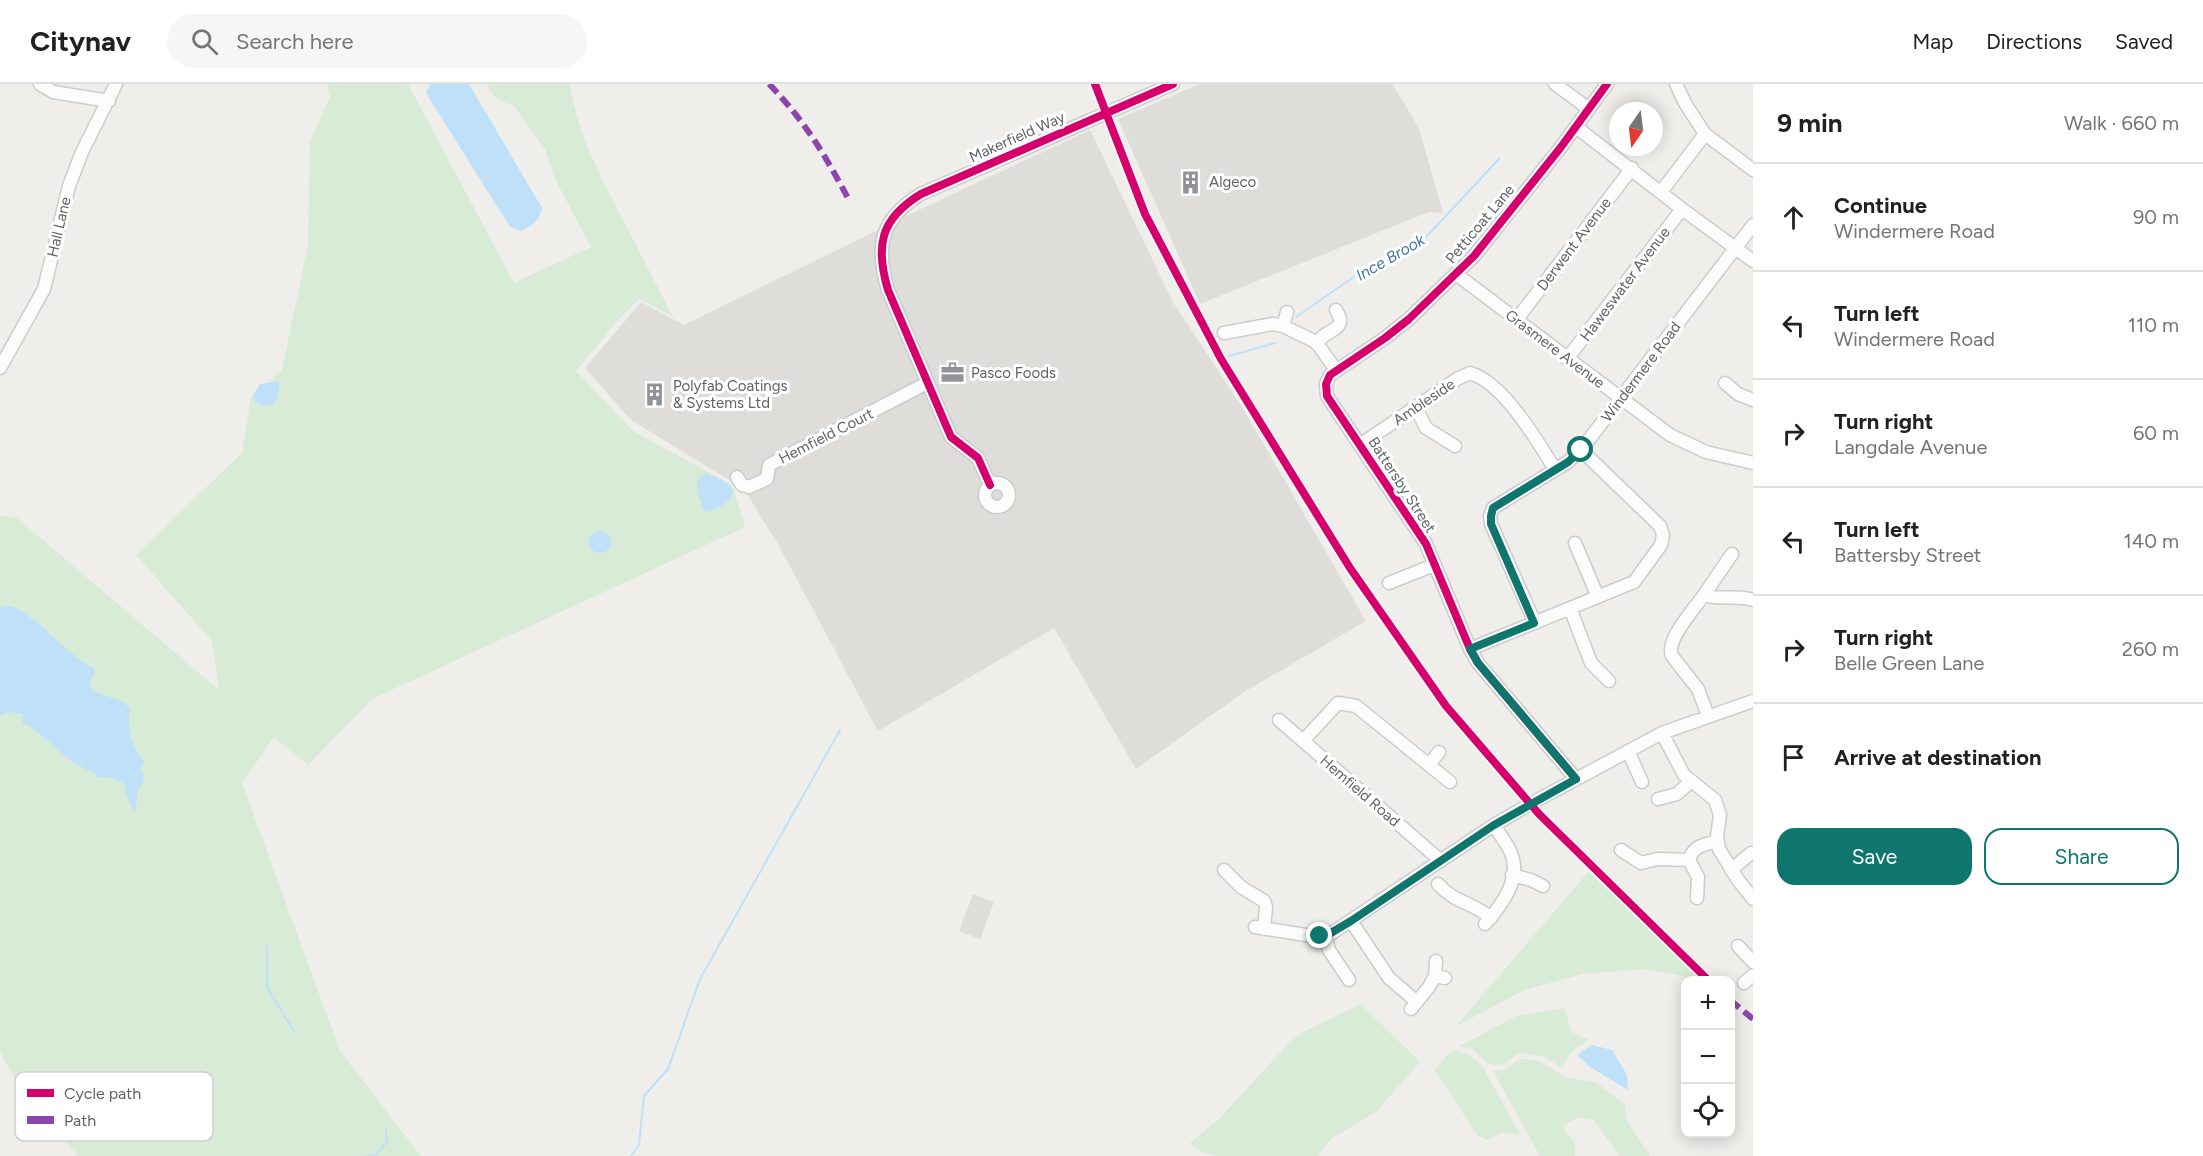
<!DOCTYPE html>
<html lang="en">
<head>
<meta charset="utf-8">
<style>
  body { margin:0; font-family:Figtree,sans-serif; background:#f6f6f6; color:#202124 }
  .controls { position:absolute; right:18px; bottom:18px; display:grid; overflow:hidden; border-radius:12px; box-shadow:0 3px 15px #0003 }
  .controls button { width:54px; height:54px; display:grid; place-items:center; padding:0; border:0; border-bottom:2px solid #e0e0e0; background:#fff; color:#202124; font:30px sans-serif }
  .compass { position:absolute; left:1609px; top:18px; width:54px; height:54px; border-radius:50%; background:#fff; box-shadow:0 3px 15px #0003; rotate:194deg }
  .stop { position:absolute; width:18px; height:18px; margin:-14px; border:4px solid #0f766e; border-radius:50%; background:#fff }
  .stop.end { background:#0f766e; border-color:#fff; box-shadow:0 2px 6px #0008 }
  .list { margin:0; padding:0; list-style:none }
  h2 { display:flex; justify-content:space-between; align-items:center; height:78px; margin:0; padding:0 24px; font-size:26px }
  h2 small { font-size:20px; font-weight:400; color:#757577 }
  .list li { display:grid; grid-template-columns:39px 1fr auto; gap:18px; align-items:center; box-sizing:border-box; height:108px; padding:0 24px; border-top:2px solid #e0e0e0 }
  .list b { display:block; font-size:22px; white-space:nowrap }
  .list p { margin:0; font-size:20px; white-space:nowrap; color:#757577 }
  .list em { font-size:20px; font-style:normal; color:#757577 }
  .actions { display:flex; gap:12px; padding:18px 24px }
  .actions a { flex:1; padding:14px 0; border:2px solid #0f766e; border-radius:18px; text-align:center; font-size:21px; color:#0f766e }
  .actions .main { background:#0f766e; color:#fff }
  .icon { flex:none; width:33px; height:33px; fill:none; stroke:currentColor; stroke-width:2; stroke-linecap:round; stroke-linejoin:round }
  .map { position:relative; flex:none; width:1753px; height:1072px; overflow:hidden }
  header { display:flex; align-items:center; gap:36px; box-sizing:border-box; height:84px; padding:0 30px; background:#fff; border-bottom:2px solid #e0e0e0 }
  header strong { font-size:28px }
  nav { display:flex; gap:33px; margin-inline-start:auto; font-size:21px }
  .search { width:420px; height:54px; background:#f6f6f6; display:flex; align-items:center; gap:15px; box-sizing:border-box; padding:0 21px; border-radius:33px; color:#757577; font-size:22px }
  main { display:flex }
  aside { flex:1; background:#fff }
  .map>svg:first-child { display:block }
  .industrial { fill:#dfddda }
  .green { fill:#d8ebd6 }
  .water { fill:#bfe0f9 }
  .lines { fill:none; stroke-linecap:round; stroke-linejoin:round }
  .stream { stroke:#bfe0f9; stroke-width:2 }
  .minor-casing { stroke:#cbcccc; stroke-width:15 }
  .minor { stroke:#fdfcfc; stroke-width:12 }
  .quiet { stroke:#8e44ad; stroke-width:6; stroke-dasharray:12 6; stroke-linecap:butt }
  .cycleway-casing { stroke:#fff; stroke-width:11 }
  .cycleway { stroke:#d6006c; stroke-width:8 }
  .route { stroke:#0f766e; stroke-width:8 }
  .labels { text-anchor:middle; stroke-width:6; stroke-linejoin:round; paint-order:stroke }
  .street-label { font-size:15px; fill:#5f6368; stroke:#fff }
  .poi-label { font-size:15px; fill:#5f6368; stroke:#fff; text-anchor:start }
  .water-label { font-size:16px; font-style:italic; fill:#4174aa; stroke:#fff }
  .key { fill:#fff; stroke:#cfd0d2; stroke-width:1.5 }
  .key-label { font-size:16px; fill:#5f6368 }
</style>
</head>
<body>
<header>
<strong>Citynav</strong>
<div class="search"><svg class="icon" aria-label="search" viewBox="0 0 24 24"><circle cx="10" cy="10" r="6"/><path d="M15 15l6 6"/></svg>Search here</div>
<nav><a>Map</a><a>Directions</a><a>Saved</a></nav>
</header>
<main>
<div class="map">
<svg width="1753" height="1072" viewBox="0 0 1753 1072">
  <rect width="100%" height="100%" fill="#efeeea"/>
  <path class="industrial" d="M1200,0h192l27,44 24,85 -14,-1 -229,92 -82,-185z
    M1090,46l83,172 69,105 124,214 -122,71 -108,77 -82,-141 -176,103 -99,-185 -35,-57 -113,-69 -46,-52 56,-66 43,23 241,-118z
    M973,810l21,8 -14,37 -21,-8z"/>
  <path class="green" d="M327,0h81l106,199 77,-36 -37,-70 -9,-28 -32,-44c-14,-3 -21,-8 -26,-21h83c7,48 30,91 52,134 17,33 34,66 51,99l-34,-18 -20,20 -43,52 57,60 99,54 13,42 -373,172 -64,66 -34,-28 -32,46 98,268 81,105h-343l-54,-61 -24,-43v-537l17,3 202,172 -7,-49 -76,-86 106,-102 9,-56 31,-27 26,-126 2,-103 20,-44z
    M1590,786l112,110 -59,-11 -61,5 -57,16 -69,36z
    M1361,920l59,58 -45,51 -43,25 -14,18h-102l-14,-4 -12,-9 29,-24 71,-77 15,-11z
    M1564,924l8,24 17,8 -19,12 -3,8 -7,7 -17,-11 -24,-3 -16,12 -14,-1 -17,-15 -12,-3 56,-30z
    M1456,966l13,5 13,11 38,68 -18,-1 -16,7 -9,-5 -42,-65 13,-16z
    M1520,975l17,1 29,17 31,6 28,22 2,16 23,35h-31l-25,-36 -17,-2 -13,7 1,7 10,10v14h-35l-47,-85 13,-2z"/>
  <path class="water" d="M430,0h39l73,124c-3,13 -9,17 -21,23l-11,-4 -84,-134z
    M278,297l2,1 -3,17 -4,5 -8,2 -10,-3 -2,-8 7,-11z
    M708,390c6,3 16,6 21,11 13,13 -13,25 -23,27l-3,-2c-3,-13 -11,-23 -1,-35z
    M589 458a11 11 0 1 1 22 0a11 11 0 1 1-22 0Z
    M11,522c33,14 52,47 83,62l1,5 -6,10c6,17 31,10 41,26 -3,18 0,39 14,52l-4,9 4,3 -1,10 -6,8 -1,20 -4,-3 -7,-19 1,-3c-7,-7 -18,-10 -28,-8l-3,-4 -24,-13 -42,-36 -6,-1 -1,-10 -11,-2 -11,3v-107z
    M1592,961l20,5 15,25 1,15 -38,-23 -13,-12z"/>
  <g class="lines">
    <path class="stream" d="M1296,233l65,-45 66,-36 72,-77
      M1229,272l46,-13
      M267,862v41l26,43
      M366,1072l9,-1 12,-13 -1,-13
      M631,1072l8,-11 5,-49 24,-27 32,-90 140,-249"/>
    <defs>
      <path id="minor" d="M40,0l13,8 56,9
        M1555,0l34,25
        M1676,0l9,19 20,31 48,36
        M1576,43l106,82 71,52
        M1661,108l44,-58
        M1456,190l214,161 36,17 47,11
        M1517,235l115,-151
        M1283,242l4,-14
        M1224,249l49,-9 10,2 33,16 20,28
        M1317,260c7,-16 33,-12 19,-34
        M1567,275l115,-150
        M0,284l44,-79 25,-103 13,-34 34,-68
        M1725,299l13,11 15,6
        M1416,324l10,20 29,18
        M1360,361l97,-66 13,-6c34,10 67,68 85,96
        M737,393l5,8 7,2 18,-8 2,-14 158,-82
        M985 411a12 12 0 1 1 24 0a12 12 0 1 1-24 0Z
        M990,401l-12,-27 -27,-21 -63,-147c-13,-44 -8,-71 33,-96l252,-110
        M1575,459l23,54
        M1389,499l45,-18
        M1704,511l28,-41
        M1570,524l21,55 18,18
        M1535,539l-44,-99 -1,-8 3,-8 75,-46 13,-12 172,-225
        M1470,565l164,-67 27,-37 2,-10 -3,-9 -79,-76
        M1708,632l-10,-27 -26,-33c-7,-16 23,-48 32,-61 16,6 33,-1 49,5
        M1279,636l162,141
        M1662,649l22,42 31,25 5,15 -3,21 2,13 19,31 15,19
        M1303,657l35,-38 18,3 73,59
        M1628,667l14,31
        M1439,668l-10,13 21,17
        M1576,695l-98,-116 -8,-14 -44,-105 -99,-148 -1,-12 4,-9 55,-37 24,-19 65,-63 87,-109 46,-63
        M1658,715l19,-5 13,-12
        M1621,766l20,13 16,-4 32,1c4,-14 15,-16 28,-18
        M1689,776l9,17 -1,21
        M1224,786l17,17 23,14 2,6 -2,22
        M1731,786l20,-17
        M1512,791l19,5 12,6
        M1438,800c18,20 33,17 53,34
        M1351,837l38,57 28,24
        M1485,840c16,-18 37,-45 26,-71 -4,-10 -12,-19 -17,-28
        M1255,843l57,9 17,-1 165,-110 36,-21 132,-71 91,-32
        M1325,852l4,14 20,30
        M1738,862l15,16
        M1436,877l-1,15 10,2
        M1744,899l9,-8
        M1411,925l18,-22 6,-11"/>
    </defs>
    <use href="#minor" class="minor-casing"/>
    <use href="#minor" class="minor"/>
    <path class="quiet" d="M769,0c36,37 56,71 80,116
      M1730,916l23,19"/>
    <defs>
      <path id="cycleway" d="M1095,0l50,130 76,145 129,209 96,138 93,108 169,166
        M990,401l-12,-27 -27,-21 -63,-147c-13,-44 -8,-71 33,-96l252,-110
        M1576,695l-98,-116 -8,-14 -44,-105 -99,-148 -1,-12 4,-9 55,-37 24,-19 65,-63 87,-109 46,-63"/>
    </defs>
    <use href="#cycleway" class="cycleway-casing"/>
    <use href="#cycleway" class="cycleway"/>
  </g>
  <g class="lines">
    <path class="route" d="M1320,852l9,-2 22,-13 143,-96 82,-46 -98,-116 -8,-14 64,-26 -43,-99v-8l2,-8 75,-46 13,-12"/>
  </g>
  <defs>
    <symbol id="building-bare" viewBox="-9 -9 18 18"><path d="M-4-6H4V6H1V3H-1V6H-4ZM-2.5-4.3h1.7v1.8h-1.7ZM.8-4.3h1.7v1.8H.8ZM-2.5-1h1.7V.8h-1.7ZM.8-1h1.7V.8H.8Z" fill="#919496" stroke="#fff" stroke-width="2.5" paint-order="stroke"/></symbol>
    <symbol id="office-bare" viewBox="-9 -9 18 18"><path d="M-6-3h4V-5.5h4V-3h4V5H-6ZM-1-4.5V-3h2v-1.5ZM-6 0V1H6V0Z" fill="#919496" stroke="#fff" stroke-width="2.5" paint-order="stroke"/></symbol>
  </defs>
  <g fill-rule="evenodd">
    <use href="#building-bare" x="1174" y="82" width="33" height="33"/>
    <use href="#office-bare" x="936" y="272" width="33" height="33"/>
    <use href="#building-bare" x="638" y="294" width="33" height="33"/>
  </g>
  <g class="labels">
    <g class="street-label">
      <text transform="translate(1017 53) rotate(-24)" y="5">Makerfield Way</text>
      <text transform="translate(1480 140) rotate(-50)" y="5">Petticoat Lane</text>
      <text transform="translate(59 143) rotate(-77)" y="5">Hall Lane</text>
      <text transform="translate(1574 160) rotate(-53)" y="5">Derwent Avenue</text>
      <text transform="translate(1625 200) rotate(-53)" y="5">Haweswater Avenue</text>
      <text transform="translate(1555 265) rotate(37)" y="5">Grasmere Avenue</text>
      <text transform="translate(1641 288) rotate(-53)" y="5">Windermere Road</text>
      <text transform="translate(1424 318) rotate(-34)" y="5">Ambleside</text>
      <text transform="translate(826 352) rotate(-27)" y="5">Hemfield Court</text>
      <text transform="translate(1402 401) rotate(57)" y="5">Battersby Street</text>
      <text transform="translate(1360 707) rotate(41)" y="5">Hemfield Road</text>
    </g>
    <g class="poi-label">
      <text x="1209" y="103">Algeco</text>
      <text x="971" y="294">Pasco Foods</text>
      <text x="673" y="307">Polyfab Coatings<tspan x="673" dy="17">&amp; Systems Ltd</tspan></text>
    </g>
    <g class="water-label">
      <text transform="translate(1390 173) rotate(-30)" y="6">Ince Brook</text>
    </g>
  </g>
  <rect x="15" y="988" width="198" height="69" rx="9" class="key"/>
  <rect x="27" y="1005" width="27" height="8" fill="#d6006c"/>
  <rect x="27" y="1032" width="27" height="8" fill="#8e44ad"/>
  <g class="key-label">
    <text x="64" y="1015">Cycle path</text>
    <text x="64" y="1042">Path</text>
  </g>
</svg>
<div class="controls">
<button>+</button>
<button>−</button>
<button><svg class="icon" aria-label="locate" viewBox="0 0 24 24"><circle cx="12" cy="12" r="6"/><path d="M12 2v4M12 18v4M2 12h4M18 12h4"/></svg></button>
</div>
<svg class="compass" viewBox="-18 -18 36 36"><path d="M0-13l5 13h-10z" fill="#e53935"/><path d="M0 13l5-13h-10z" fill="#757577"/></svg>
<div class="stop" style="left:1581px;top:366px"></div>
<div class="stop end" style="left:1320px;top:852px"></div>
</div>
<aside>
<h2>9 min<small>Walk · 660 m</small></h2>
<ul class="list">
<li><svg class="icon" aria-label="ahead" viewBox="0 0 24 24"><path d="M12 20V5M6 11l6-6 6 6"/></svg><div><b>Continue</b><p>Windermere Road</p></div><em>90 m</em></li>
<li><svg class="icon" aria-label="left" viewBox="0 0 24 24"><path d="M17 20v-9H6M10 6l-5 5 5 5"/></svg><div><b>Turn left</b><p>Windermere Road</p></div><em>110 m</em></li>
<li><svg class="icon" aria-label="right" viewBox="0 0 24 24"><path d="M7 20v-9h11M14 6l5 5-5 5"/></svg><div><b>Turn right</b><p>Langdale Avenue</p></div><em>60 m</em></li>
<li><svg class="icon" aria-label="left" viewBox="0 0 24 24"><path d="M17 20v-9H6M10 6l-5 5 5 5"/></svg><div><b>Turn left</b><p>Battersby Street</p></div><em>140 m</em></li>
<li><svg class="icon" aria-label="right" viewBox="0 0 24 24"><path d="M7 20v-9h11M14 6l5 5-5 5"/></svg><div><b>Turn right</b><p>Belle Green Lane</p></div><em>260 m</em></li>
<li><svg class="icon" aria-label="arrive" viewBox="0 0 24 24"><path d="M6 21V4h12l-3 4 3 4H6"/></svg><div><b>Arrive at destination</b></div></li>
</ul>
<div class="actions"><a class="main">Save</a><a>Share</a></div>
</aside>
</main>
</body>
</html>
